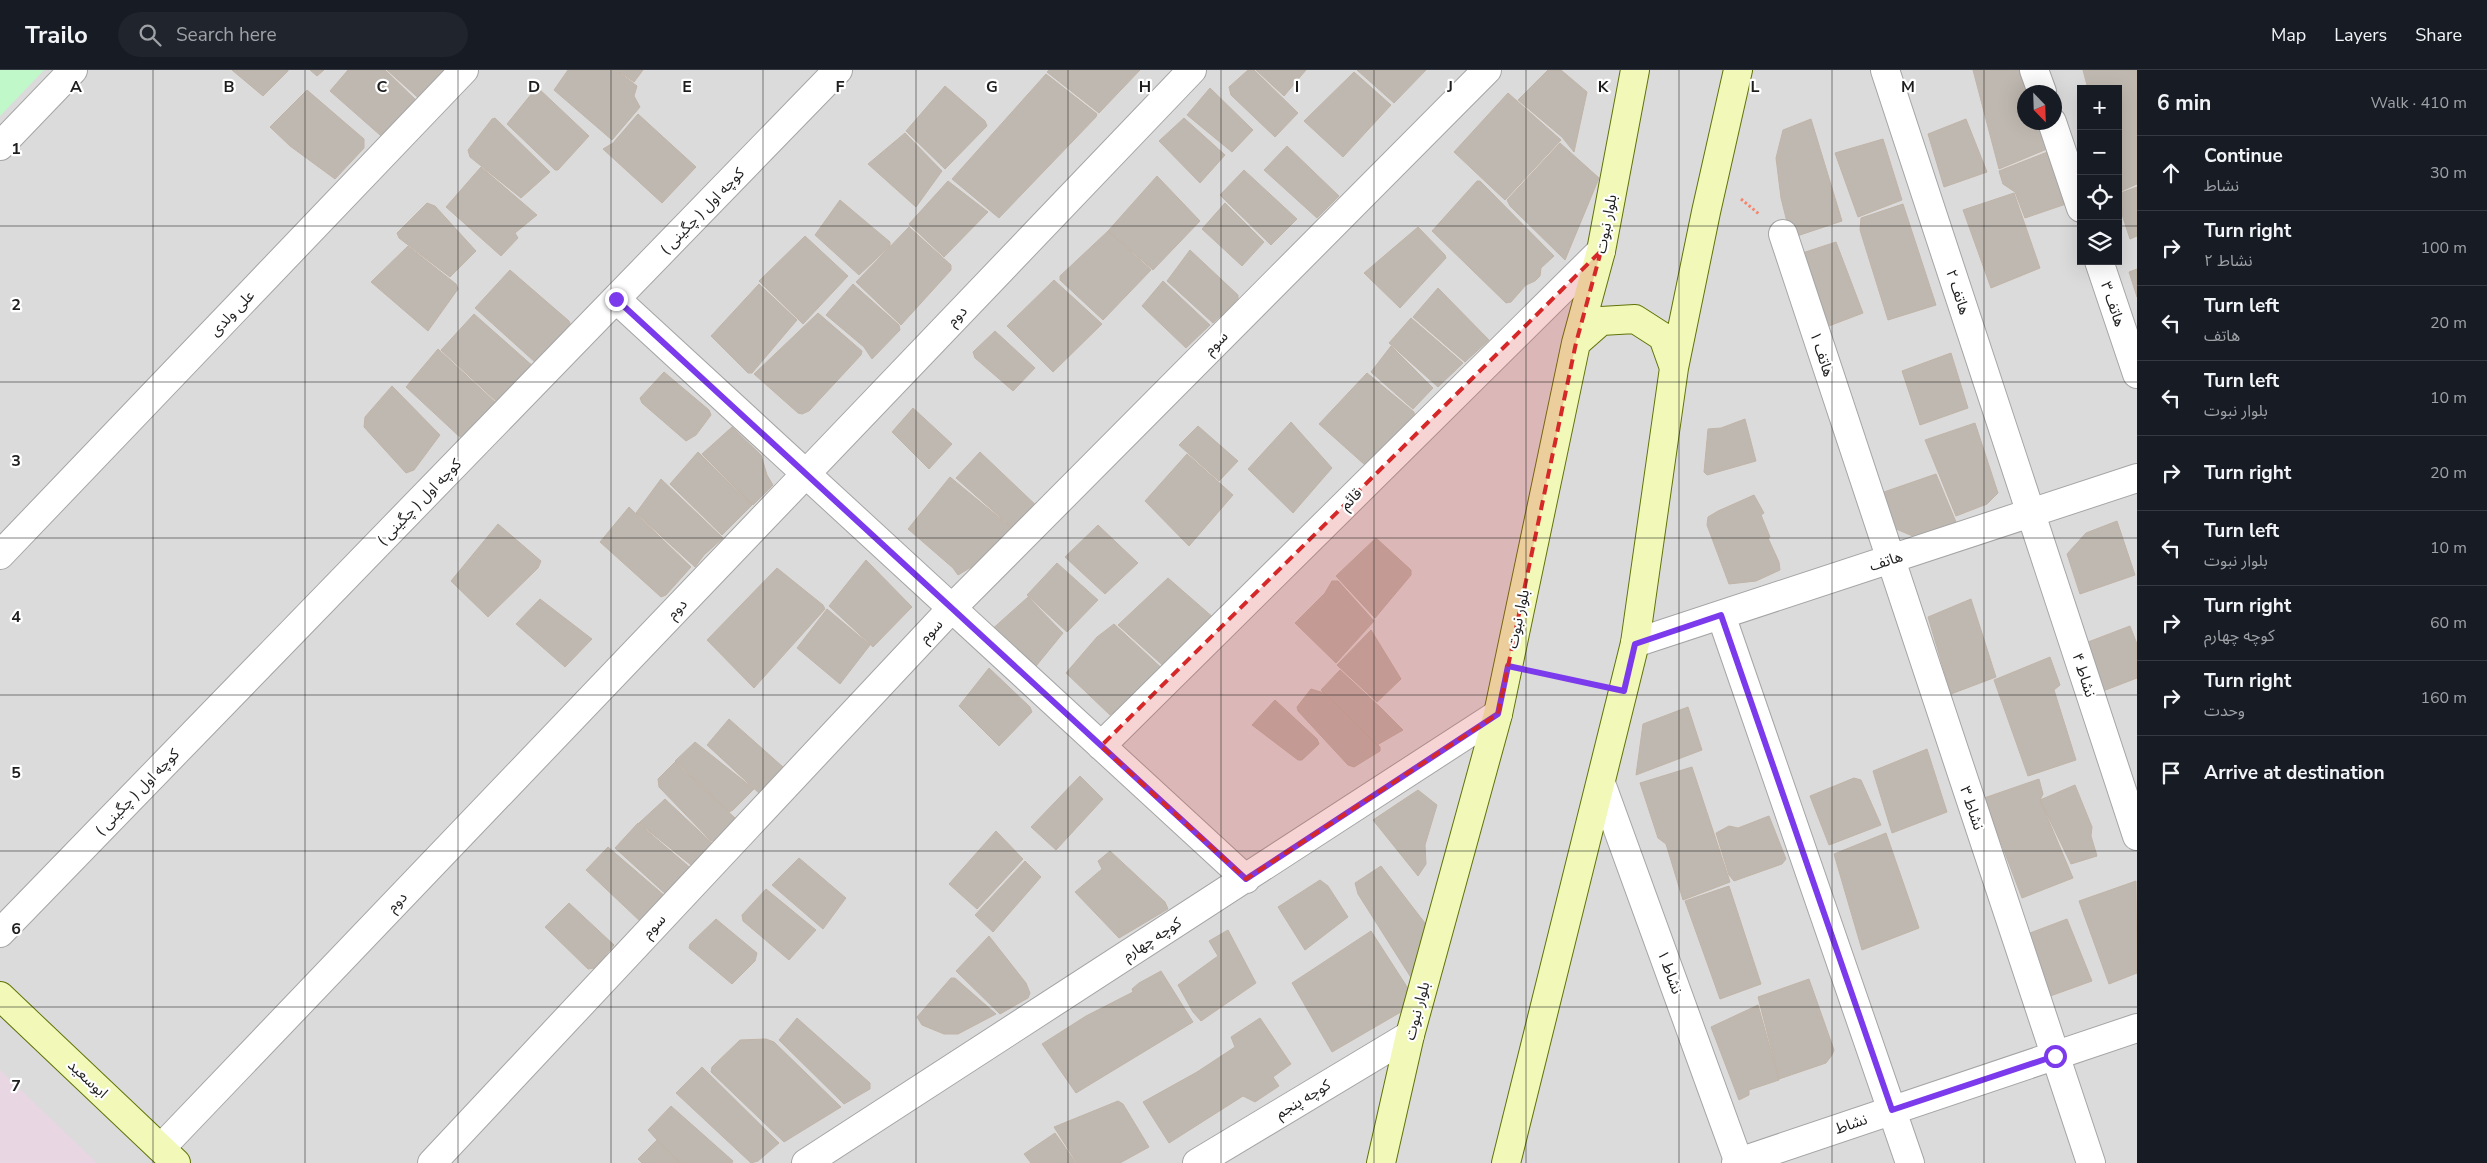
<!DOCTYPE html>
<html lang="en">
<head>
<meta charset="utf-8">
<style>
  body { margin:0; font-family:"Nunito Sans","Noto Sans Arabic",sans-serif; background:#20242c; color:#f1f3f6 }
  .controls { position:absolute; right:15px; top:15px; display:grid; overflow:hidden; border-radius:0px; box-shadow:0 5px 20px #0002 }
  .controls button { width:45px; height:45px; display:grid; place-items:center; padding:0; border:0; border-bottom:1px solid #363941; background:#171b24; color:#f1f3f6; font:25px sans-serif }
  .compass { position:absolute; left:2017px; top:15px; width:45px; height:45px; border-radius:50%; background:#171b24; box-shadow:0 5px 20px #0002; rotate:157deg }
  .stop { position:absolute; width:15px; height:15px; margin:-11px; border:4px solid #7c3aed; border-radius:50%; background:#fff }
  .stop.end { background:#7c3aed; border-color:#fff; box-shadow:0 1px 5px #0008 }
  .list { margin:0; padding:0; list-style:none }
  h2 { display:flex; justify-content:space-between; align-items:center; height:65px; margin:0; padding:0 20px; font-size:21px }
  h2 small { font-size:16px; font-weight:400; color:#9ea1a6 }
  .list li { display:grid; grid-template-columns:32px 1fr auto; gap:15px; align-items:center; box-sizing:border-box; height:75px; padding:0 20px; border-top:1px solid #363941 }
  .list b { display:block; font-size:19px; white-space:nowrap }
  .list p { margin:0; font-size:16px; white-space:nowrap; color:#9ea1a6 }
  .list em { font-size:16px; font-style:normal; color:#9ea1a6 }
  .icon { flex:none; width:28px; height:28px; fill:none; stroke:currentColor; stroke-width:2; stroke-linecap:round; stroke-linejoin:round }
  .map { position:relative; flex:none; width:2137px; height:1093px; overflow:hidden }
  header { display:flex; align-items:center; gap:30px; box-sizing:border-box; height:70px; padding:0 25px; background:#171b24; border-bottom:1px solid #363941 }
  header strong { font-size:24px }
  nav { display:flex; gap:28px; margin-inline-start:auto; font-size:18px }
  .search { width:350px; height:45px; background:#20242c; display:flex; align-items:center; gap:12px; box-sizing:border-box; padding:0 18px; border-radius:28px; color:#9ea1a6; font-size:19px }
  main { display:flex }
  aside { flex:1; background:#171b24 }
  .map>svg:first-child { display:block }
  .residential { fill:#dcdbdb; fill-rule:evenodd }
  .industrial { fill:#e8d6e3 }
  .park { fill:#c1f8ca }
  .building { fill:#bfb8b0; stroke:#c0b4a7 }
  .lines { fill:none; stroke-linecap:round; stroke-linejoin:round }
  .minor-casing { stroke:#a5a5a5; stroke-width:30 }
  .secondary-casing { stroke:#607307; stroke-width:30 }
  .path { stroke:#f7846c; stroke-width:3; stroke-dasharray:2.5 2.5; stroke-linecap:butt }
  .minor { stroke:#fff; stroke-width:28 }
  .secondary { stroke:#f1f8b8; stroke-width:28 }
  .route { stroke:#7c3aed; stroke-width:6 }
  .marked { fill:#d62828; fill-opacity:0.2; stroke:#d62828; stroke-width:4; stroke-dasharray:10 6; stroke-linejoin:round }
  .grid { fill:none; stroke:#1e1e1e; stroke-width:1; stroke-opacity:0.55 }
  .labels { text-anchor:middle; stroke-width:4.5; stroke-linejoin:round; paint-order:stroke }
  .street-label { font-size:15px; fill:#1e1e1e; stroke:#fff }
  .grid-label { font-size:16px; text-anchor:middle; font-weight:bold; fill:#1e1e1e; stroke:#fff; stroke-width:4.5; stroke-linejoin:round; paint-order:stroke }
</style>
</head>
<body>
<header>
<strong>Trailo</strong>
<div class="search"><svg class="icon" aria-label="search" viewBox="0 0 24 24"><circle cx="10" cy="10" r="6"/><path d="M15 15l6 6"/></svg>Search here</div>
<nav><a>Map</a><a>Layers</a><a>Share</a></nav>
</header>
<main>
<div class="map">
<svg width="2137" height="1093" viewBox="0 0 2137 1093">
  <rect width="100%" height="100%" fill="#efece4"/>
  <path class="residential" d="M0,0h2137v1093h-2137zM2081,19h37v172h-37zM2024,22h30v30h-30z"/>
  <path class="industrial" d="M0,1000l97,93h-97z"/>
  <path class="park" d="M0,0h44l-44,46z"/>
  <path class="building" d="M232,0h56v1l-25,25z
    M310,0h14l-7,6z
    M348,0h37l34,33 -31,39 -58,-51z
    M387,0h63l-27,32z
    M568,0h48l21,16 -3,10 6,11 -28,33 -58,-50z
    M617,0h26l-9,12z
    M1049,0h91l-41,43 -52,-41z
    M1248,0h6l44,43 -23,24 -44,-42 -2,-8z
    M1256,0h50l-22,26z
    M1357,0h69l-32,33z
    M1548,0h13l26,22 -13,60 -12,-15 -44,-37z
    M1973,0h51l6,22h-6v30h15l8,27 -48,20z
    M2083,0h54v114l-18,8 -1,-103h-30z
    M1354,2l37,33 -48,52 -39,-36z
    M1046,4l51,40 -1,3 -97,101 -47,-39z
    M945,16l40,35 2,5 -42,43 -39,-38z
    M537,17l52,49 -31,34h-3l-48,-46z
    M1210,18l43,42 -21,22 -45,-37z
    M307,20l57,49v9l-29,31 -45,-33 -20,-19z
    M1508,23l53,47 -56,60 -51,-48z
    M638,44l58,53 -34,36 -59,-54 10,-6z
    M495,48l55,54 -29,26 -51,-41 -2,-7 24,-31z
    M1184,48l41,37 -25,28 -41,-42z
    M1811,49l31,102 -51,17 -10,-40 -5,-40 7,-28z
    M1966,49l21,53 -43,15 -16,-53z
    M905,63l37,38 -26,36 -48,-43z
    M1883,69l19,61 -44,17 -23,-64z
    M1560,73l39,35 -34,82 -55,-54 -3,-6z
    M1287,76l52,50 -22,22 -53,-48z
    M2050,81l19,52 -44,15 -10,-26 -12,-8 -4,-13z
    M481,97l56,48 -22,18 3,5 -17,18 -55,-49z
    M1244,100l53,49 -26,26 -51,-50z
    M1157,106l43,45 -47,49 -45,-39z
    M948,111l40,31 -44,45 -35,-33z
    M1477,111h3l74,75 -13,12 -1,8 -5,5 -9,4 -15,17 -5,1 -74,-72z
    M2137,117v49l-7,3 -12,-37v-8z
    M2014,123l26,75 -49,20 -28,-78z
    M840,130l50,42v4l-31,29 -44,-40z
    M427,133l8,3 41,45 -26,26 -51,-39 -2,-5z
    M1225,133l39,39 -22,24 -40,-37z
    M1903,134l33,101 -48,15 -28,-90 1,-12z
    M909,157l42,38v5l-50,55 -45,-43z
    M1418,157l27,28 1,3 -46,50 -36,-35z
    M1108,161l43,39 -48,50 -43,-40v-4z
    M805,166l43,40 -45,48 -44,-43z
    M1836,172l27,71 -50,19 -20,-76z
    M408,176l48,38 2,5 -30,42 -57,-49z
    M1190,180l48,45v5l-25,23 -46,-42z
    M2137,199v28l-8,-25z
    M510,200l59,51 3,7 -36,35 -61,-55z
    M1054,210l48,44 -49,48 -46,-46z
    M1163,211l47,44 -24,23 -44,-42z
    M759,214l38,36 -45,53h-4l-37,-37z
    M853,214l46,41 1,5 -28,29 -8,-12 -38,-32z
    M1438,218l51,52 -24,22 -52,-45z
    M818,243l44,38 -1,4 -52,56 -7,3 -4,-1 -44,-39z
    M474,244l61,54 -37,35 -57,-53z
    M1411,248l52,45 -25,24 -49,-44z
    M995,261l40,37 -22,23 -38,-33 -2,-6z
    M1391,276l42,42 -20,21 -42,-37z
    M438,279l58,54 -34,36 -56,-52z
    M1951,283l17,55 -48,17 -18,-54z
    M664,302l45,38 2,5 -15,20 -10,6 -44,-38 -2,-5z
    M1367,303l47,39 1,6 -50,47 -46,-41z
    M392,316l48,49 -26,35 -8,3 -42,-46 1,-10z
    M913,338l39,36 -23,25 -37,-37z
    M1745,349l11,42 -49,14 -3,-3 4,-43 13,-1z
    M1291,352l41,46 -39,45 -45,-44z
    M1975,353l23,70 -11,11 -31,12 -31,-76z
    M1198,356l40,35 -19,20 -40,-36z
    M732,357l29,28 6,20 6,10 -20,20 -51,-51z
    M698,382l54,53 -30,30 -52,-51z
    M980,382l61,58 -22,24 -63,-56z
    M1187,384l46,41 -44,51 -44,-45z
    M1936,404l20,48 -41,15 -26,-11 -8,-33z
    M950,407l63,52 -25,28 -30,18 -5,-7 -45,-39z
    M661,409l62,59 -19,17 -9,12 -59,-54z
    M1754,425l10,18 -3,2 9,22 -2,1 11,24 1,8 -24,11 -27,3 -22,-59 1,-8 10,-6z
    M629,437l62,60 -25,28 -5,2 -61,-55z
    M2117,451l18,54 -55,19 -13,-40 19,-21z
    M498,454l43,37 -3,7 -50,49 -37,-36z
    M1098,455l40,38 -33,31 -40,-37z
    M1376,468l35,32v5l-36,43 -39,-42z
    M866,490l46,47 -39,40 -44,-41z
    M1057,493l41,37 -31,32 -40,-37z
    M777,498l46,37 2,4 -71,79 -47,-48z
    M1168,508l47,41 -46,52 -51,-46z
    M1332,511h6l36,40 -38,42 -41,-40 30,-30z
    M1028,527l35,36 -31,38 -43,-39z
    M540,529l52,40 -27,28 -49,-43z
    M1971,529l25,78 -45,17 -23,-77z
    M827,539l43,36 -30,39 -43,-36z
    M1114,554l53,49 -57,42 -44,-42 31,-36z
    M2130,556l7,18v34l-34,13 -15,-49z
    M1371,560l30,49 -24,23 -40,-37z
    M2050,587l10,28 -6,5 22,70 -48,16 -34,-96z
    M989,598l41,39 2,5 -33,34 -40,-40z
    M1340,600l41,38 22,22 -26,15 -56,-55z
    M1311,619l13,4 56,54v4l-26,16 -6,-2 -50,-54 -1,-4z
    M1275,630l42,39 2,5 -17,16h-4l-46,-35z
    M1688,637l14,43 -66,25 7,-51z
    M729,649l54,48 -23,27 -53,-49z
    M695,672l59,47 -21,21 -4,2 -54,-51z
    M1927,679l20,63 -55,21 -19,-62z
    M675,692l60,56 -20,23h-4l-52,-54 -1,-8z
    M1692,697l38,115 -47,18 -17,-56 -8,-6 -18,-55z
    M1080,706l23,23 -47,51 -25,-23z
    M1854,708l7,2 20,45 -52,20 -19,-49z
    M2039,709l4,15 -3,6 33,78 -51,20 -38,-100z
    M2075,715l17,42 -1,9 6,20 -26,8 -31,-64z
    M1418,720l19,15 -12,40 1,19 -8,12 -45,-56z
    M665,729l51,48 -20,22 -57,-46z
    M1769,746l17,43 -4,5 -48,17 -5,-6 -13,-42 13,-7 9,2z
    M638,753l56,48 -25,26 -54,-49z
    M996,761l27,28 -46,50 -28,-25z
    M1886,763l33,95 -57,22 -28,-96z
    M608,777l58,50 -24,26 -56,-53z
    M1110,781l55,51 3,7 -49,29 -44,-46 27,-23 -4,-8z
    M799,788l47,40 -23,31 -51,-44z
    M1025,791l16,16 -48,55 -18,-17z
    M1381,796l47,61 -11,60 -59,-93 -3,-11z
    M1320,810l8,6 20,31 -43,33 -27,-43z
    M2136,811l1,92 -28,11 -30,-83z
    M1729,816l32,98 -41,15 -35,-98z
    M766,819l50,41 -27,30 -46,-39 -1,-6z
    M569,833l45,42 -19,23 -7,1 -43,-42z
    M716,849l41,34 -2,8 -23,23 -43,-36 1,-4z
    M2067,849l25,62 -50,18 -20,-63z
    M1228,860l28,53 -55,38 -8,-9 -15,-27 40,-29 -9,-15z
    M1371,861l40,62 -5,16 -74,43 -40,-69z
    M989,866l37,47 4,10 -2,5 -28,16 -44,-43z
    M1161,901l32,51 -117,71 -34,-49 44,-28 47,-24 -1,-3 7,-6z
    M951,908h4l41,36 -38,20h-14l-22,-9 -5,-8z
    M1809,909l25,71 -2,5 -6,8 -47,16 -21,-82z
    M1758,935l21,75 -30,10v5l-10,5 -28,-73z
    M797,948l73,65v6l-26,15 -65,-64z
    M1260,948l31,46 -18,13 6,9 -24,16 -12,-6 -74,47 -26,-41 54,-30 38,-25 -4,-10z
    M766,969l8,3 67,65 -57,35 -73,-70 1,-5 28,-27z
    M702,997l77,76 -21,18 -7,2 -75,-70z
    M1118,1031l5,3 26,43 -29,16h-43l-23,-36z
    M671,1036l62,55 -1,2h-52l-21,-21 20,21h-37l-4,-4 19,-19 -9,-10z
    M1055,1063l21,30h-45l-7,-9z"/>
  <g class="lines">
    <defs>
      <path id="minor" d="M1885,0l252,766
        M2034,0l8,22
        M2052,52l29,86
        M0,76l73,-76
        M1783,164l308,929
        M2099,191l38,113
        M616,229l630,580
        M0,485l464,-485
        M1721,545l189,548
        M1635,573l502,-165
        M1101,676l500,-495
        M1601,713l138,380
        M0,863l838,-863
        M161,1078l1031,-1078
        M432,1093l520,-555 535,-538
        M806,1093l692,-449
        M1197,1093l213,-128
        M1736,1093l401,-135"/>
      <path id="secondary" d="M1576,273l25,-22 34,-2 28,18 11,31
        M0,926l176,167
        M1381,1093l29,-128 88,-321 78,-371 25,-92 34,-181
        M1506,1093l129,-520 39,-275 32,-156 32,-142"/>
    </defs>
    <use href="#minor" class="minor-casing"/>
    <use href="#secondary" class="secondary-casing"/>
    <path class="path" d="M1741,129l18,15
      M1540,603l53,11"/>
    <use href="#minor" class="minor"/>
    <use href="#secondary" class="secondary"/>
  </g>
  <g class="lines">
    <path class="route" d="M616,229l630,580 252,-165 10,-48 116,25 11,-47 86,-29 171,495 163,-54"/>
  </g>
  <path class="marked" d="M1601,181l-25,92 -78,371 -252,165 -145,-133z"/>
  <path class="grid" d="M153,0v1093M305,0v1093M458,0v1093M611,0v1093M763,0v1093M916,0v1093M1068,0v1093M1221,0v1093M1374,0v1093M1526,0v1093M1679,0v1093M1832,0v1093M1984,0v1093M0,156h2081M2118,156h19M0,312h2137M0,468h2137M0,625h2137M0,781h2137M0,937h2137"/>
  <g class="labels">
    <g class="street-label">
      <text transform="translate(702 141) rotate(-46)" y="5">کوچه اول ( چگینی )</text>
      <text transform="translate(1606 154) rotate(-79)" y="5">بلوار نبوت</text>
      <text transform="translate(1958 222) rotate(72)" y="5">هاتف ۲</text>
      <text transform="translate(2113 234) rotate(71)" y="5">هاتف ۳</text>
      <text transform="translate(232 243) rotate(-46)" y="5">علی ولدی</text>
      <text transform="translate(957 246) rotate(-46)" y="5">دوم</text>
      <text transform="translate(1216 273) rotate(-45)" y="5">سوم</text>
      <text transform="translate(1822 284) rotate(72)" y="5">هاتف ۱</text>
      <text transform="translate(1351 429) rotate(-45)" y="5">قائم</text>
      <text transform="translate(419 432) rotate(-46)" y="5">کوچه اول ( چگینی )</text>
      <text transform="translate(1886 491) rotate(-18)" y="5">هاتف</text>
      <text transform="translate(677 539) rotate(-46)" y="5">دوم</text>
      <text transform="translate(1518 549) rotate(-78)" y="5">بلوار نبوت</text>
      <text transform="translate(931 561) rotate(-47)" y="5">سوم</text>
      <text transform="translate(2084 605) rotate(72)" y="5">نشاط ۴</text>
      <text transform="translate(137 722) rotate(-46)" y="5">کوچه اول ( چگینی )</text>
      <text transform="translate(1972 738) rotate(71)" y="5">نشاط ۳</text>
      <text transform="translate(397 832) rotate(-46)" y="5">دوم</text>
      <text transform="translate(654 856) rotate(-47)" y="5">سوم</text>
      <text transform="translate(1152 869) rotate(-33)" y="5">کوچه چهارم</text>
      <text transform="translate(1670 902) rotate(70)" y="5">نشاط ۱</text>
      <text transform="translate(1417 941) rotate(-75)" y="5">بلوار نبوت</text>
      <text transform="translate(88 1009) rotate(43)" y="5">ابوسعید</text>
      <text transform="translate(1303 1029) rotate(-31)" y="5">کوچه پنجم</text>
      <text transform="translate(1851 1054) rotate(-19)" y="5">نشاط</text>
    </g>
  </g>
  <g class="grid-label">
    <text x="76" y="22">A</text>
    <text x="229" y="22">B</text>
    <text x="382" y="22">C</text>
    <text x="534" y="22">D</text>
    <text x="687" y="22">E</text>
    <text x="840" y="22">F</text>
    <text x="992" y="22">G</text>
    <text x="1145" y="22">H</text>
    <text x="1297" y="22">I</text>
    <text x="1450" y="22">J</text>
    <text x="1603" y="22">K</text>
    <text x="1755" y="22">L</text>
    <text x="1908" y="22">M</text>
    <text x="16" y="84">1</text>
    <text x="16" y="240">2</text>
    <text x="16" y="396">3</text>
    <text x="16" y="552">4</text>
    <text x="16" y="708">5</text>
    <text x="16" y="864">6</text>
    <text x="16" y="1021">7</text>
  </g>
</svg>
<div class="controls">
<button>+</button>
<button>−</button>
<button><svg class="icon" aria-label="locate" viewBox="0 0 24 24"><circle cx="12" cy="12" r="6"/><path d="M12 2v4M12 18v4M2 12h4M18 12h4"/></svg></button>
<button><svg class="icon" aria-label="layers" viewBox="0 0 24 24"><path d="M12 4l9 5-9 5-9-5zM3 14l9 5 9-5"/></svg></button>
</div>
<svg class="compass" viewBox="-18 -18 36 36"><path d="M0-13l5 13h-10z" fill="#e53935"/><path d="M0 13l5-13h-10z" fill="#9ea1a6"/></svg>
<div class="stop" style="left:2055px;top:986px"></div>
<div class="stop end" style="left:616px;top:229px"></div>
</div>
<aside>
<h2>6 min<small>Walk · 410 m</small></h2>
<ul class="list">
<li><svg class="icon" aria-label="ahead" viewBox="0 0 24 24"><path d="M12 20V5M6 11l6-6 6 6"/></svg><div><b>Continue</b><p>نشاط</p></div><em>30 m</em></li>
<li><svg class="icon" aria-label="right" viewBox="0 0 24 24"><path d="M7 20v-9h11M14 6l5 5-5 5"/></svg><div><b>Turn right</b><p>نشاط ۲</p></div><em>100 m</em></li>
<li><svg class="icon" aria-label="left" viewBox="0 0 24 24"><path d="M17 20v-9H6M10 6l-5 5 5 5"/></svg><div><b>Turn left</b><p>هاتف</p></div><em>20 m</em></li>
<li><svg class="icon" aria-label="left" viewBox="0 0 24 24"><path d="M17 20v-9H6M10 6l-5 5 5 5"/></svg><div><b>Turn left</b><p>بلوار نبوت</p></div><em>10 m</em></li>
<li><svg class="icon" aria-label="right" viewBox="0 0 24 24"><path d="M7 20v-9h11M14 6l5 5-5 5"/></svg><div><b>Turn right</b></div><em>20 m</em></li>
<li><svg class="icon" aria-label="left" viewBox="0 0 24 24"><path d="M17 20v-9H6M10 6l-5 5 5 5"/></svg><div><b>Turn left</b><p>بلوار نبوت</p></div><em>10 m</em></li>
<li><svg class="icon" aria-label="right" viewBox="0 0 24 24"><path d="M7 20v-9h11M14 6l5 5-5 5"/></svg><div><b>Turn right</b><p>کوچه چهارم</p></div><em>60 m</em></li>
<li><svg class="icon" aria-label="right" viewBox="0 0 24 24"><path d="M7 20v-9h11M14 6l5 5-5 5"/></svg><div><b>Turn right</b><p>وحدت</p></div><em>160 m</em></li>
<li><svg class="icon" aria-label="arrive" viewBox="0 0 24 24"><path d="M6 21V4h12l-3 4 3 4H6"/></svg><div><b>Arrive at destination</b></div></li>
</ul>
</aside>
</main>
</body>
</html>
